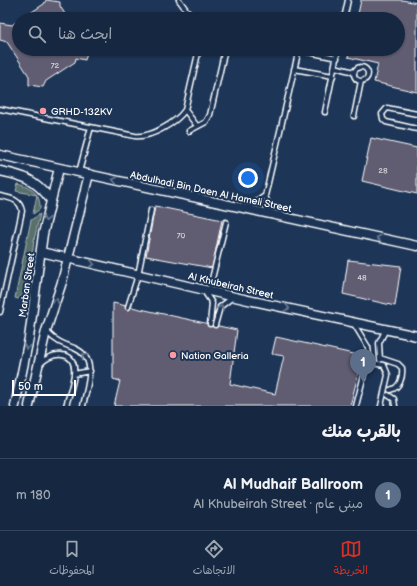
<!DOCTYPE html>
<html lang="ar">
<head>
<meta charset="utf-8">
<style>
  body { margin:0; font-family:"Balsamiq Sans","Playpen Sans Arabic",sans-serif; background:#23344c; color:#f1f3f6; direction:rtl }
  .scale { position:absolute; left:12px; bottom:10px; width:64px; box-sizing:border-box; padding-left:4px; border:2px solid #fff; border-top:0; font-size:11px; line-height:14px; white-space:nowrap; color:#fff; -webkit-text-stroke:3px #1d3557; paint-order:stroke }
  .you { position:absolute; left:248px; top:178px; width:14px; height:14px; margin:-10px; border:3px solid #fff; border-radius:50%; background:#1a73e8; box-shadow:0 0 0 6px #1a73e833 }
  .badge { display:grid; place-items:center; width:26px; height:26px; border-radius:50%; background:#d93025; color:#fff; font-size:13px; font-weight:700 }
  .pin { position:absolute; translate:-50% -33px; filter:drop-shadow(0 1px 2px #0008) }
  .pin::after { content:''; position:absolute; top:21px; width:14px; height:12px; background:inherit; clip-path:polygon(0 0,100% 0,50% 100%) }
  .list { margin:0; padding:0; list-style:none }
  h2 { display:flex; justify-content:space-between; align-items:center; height:52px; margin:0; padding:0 16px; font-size:17px }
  h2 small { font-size:13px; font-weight:400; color:#9ea6b1 }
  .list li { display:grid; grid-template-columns:26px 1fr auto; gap:12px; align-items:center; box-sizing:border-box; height:72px; padding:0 16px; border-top:1px solid #35445a }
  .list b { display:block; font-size:15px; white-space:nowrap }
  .list p { margin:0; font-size:13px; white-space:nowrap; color:#9ea6b1 }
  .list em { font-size:13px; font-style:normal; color:#9ea6b1 }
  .icon { flex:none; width:22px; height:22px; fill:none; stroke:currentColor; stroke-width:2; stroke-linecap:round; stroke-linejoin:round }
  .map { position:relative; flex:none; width:417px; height:406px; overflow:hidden; direction:ltr }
  .search { position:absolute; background:#162841; box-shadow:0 1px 3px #0004; left:12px; right:12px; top:12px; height:44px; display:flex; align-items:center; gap:10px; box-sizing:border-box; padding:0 14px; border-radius:22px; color:#9ea6b1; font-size:15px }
  .sheet { height:124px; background:#162841 }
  nav { display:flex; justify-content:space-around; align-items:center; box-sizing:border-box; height:56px; border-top:1px solid #35445a; background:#162841; font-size:11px; color:#9ea6b1 }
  nav a { display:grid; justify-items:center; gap:2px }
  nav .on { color:#d93025 }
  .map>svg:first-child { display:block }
  .green { fill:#586f6b; stroke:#acb7b5 }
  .building { fill:#615c71; stroke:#fff }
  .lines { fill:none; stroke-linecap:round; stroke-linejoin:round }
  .lane-casing { stroke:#fff; stroke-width:7 }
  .street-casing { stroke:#fff; stroke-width:11 }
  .lane { stroke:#1d3557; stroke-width:4 }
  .street { stroke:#1d3557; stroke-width:8 }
  .oneway { stroke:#6c7c92 }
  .poi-dot { fill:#ff9aa2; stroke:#1d3557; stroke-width:1.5 }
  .labels { text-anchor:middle; stroke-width:4; stroke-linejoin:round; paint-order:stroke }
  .number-label { font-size:8px; fill:#d8d6dc }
  .poi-label { font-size:10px; fill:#fff; stroke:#1d3557; text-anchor:start }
  .street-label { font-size:10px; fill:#fff; stroke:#1d3557 }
</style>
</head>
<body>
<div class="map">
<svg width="417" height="406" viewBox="0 0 417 406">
  <rect width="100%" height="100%" fill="#1d3557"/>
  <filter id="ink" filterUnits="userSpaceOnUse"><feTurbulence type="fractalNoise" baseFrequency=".025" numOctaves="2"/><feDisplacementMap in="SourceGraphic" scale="8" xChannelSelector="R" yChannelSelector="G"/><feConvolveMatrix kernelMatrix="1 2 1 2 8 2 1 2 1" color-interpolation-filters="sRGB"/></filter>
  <g filter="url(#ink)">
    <path class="green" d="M18,184c13,3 23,10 22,25l-7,5 4,-19 -21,-4z
      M40,214l-6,26 -6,51 -10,8 -3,-1 16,-78z"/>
    <path class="building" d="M46,0l14,2v4l8,13h-47l23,-15z
      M361,0h41l15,3v89l-43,-10 4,-18 -30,-7 2,-8h48v-30h-41z
      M19,20v29h69l-3,11 -9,-2 -1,4 -29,19 -3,6 -14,-2v-9l-22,-34 -7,-2v-17l12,2z
      M371,138l46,10v46l-55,-13z
      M155,206l67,14 -10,48 -66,-12z
      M348,260l53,6 -6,40 -52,-12z
      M113,303l124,27 -7,54 45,10 9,-38 -12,-2 4,-17 87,19 -13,50h-236l6,-25 -7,-2z"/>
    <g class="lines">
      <defs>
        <path id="lane" d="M179,0l14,19
          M344,19l4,-19
          M299,50l38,8
          M335,67l19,5
          M354 74a7 7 0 1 1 14 0a7 7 0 1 1-14 0Z
          M294,69l39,7
          M0,109l135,27c15,2 41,-13 50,-26l14,-61
          M185,110l12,16
          M325,112l13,-63
          M417,114l-30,-6 -5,6 1,5 3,3 31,7
          M354,116l7,-35
          M189,131l17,-9 4,-7 15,-66
          M79,172l12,-45
          M0,196c10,2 20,3 22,15l-22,101
          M247,208l18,-12
          M272,213l-7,-17 34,-147
          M204,291l8,12 -2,21
          M209,291l17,-69
          M128,307l10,-32 13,-65
          M354,324l14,23 2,16
          M215,325l5,-18 13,-10
          M47,332c8,9 16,12 27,16 25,10 13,38 9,58
          M380,358l18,6 4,4c1,9 -2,20 -12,22
          M380,360l-1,-17 7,-14
          M39,365c6,-6 14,-11 23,-10 23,2 7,38 4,51
          M74,374l16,-3
          M388,395l6,4 1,7
          M356,406l10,-39 6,-4 12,2 4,10 -7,31"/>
        <path id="street" d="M0,155l417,91
          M0,171c24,5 35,8 50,28
          M41,252l207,48 169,36
          M15,406l14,-68 14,-104 16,-66
          M29,406l17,-75 16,-49 27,-108"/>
      </defs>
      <use href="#lane" class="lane-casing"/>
      <use href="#street" class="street-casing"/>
      <use href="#lane" class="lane"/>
      <use href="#street" class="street"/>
    </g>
    <defs><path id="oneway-chevron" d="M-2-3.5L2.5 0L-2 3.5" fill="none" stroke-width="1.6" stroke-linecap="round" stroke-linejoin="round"/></defs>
    <g class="oneway">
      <use href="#oneway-chevron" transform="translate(115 180) rotate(-168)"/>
      <use href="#oneway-chevron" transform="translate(46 219) rotate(101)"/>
      <use href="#oneway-chevron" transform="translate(379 238) rotate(-168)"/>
      <use href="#oneway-chevron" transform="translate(92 264) rotate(13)"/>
      <use href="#oneway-chevron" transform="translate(56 301) rotate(-72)"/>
      <use href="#oneway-chevron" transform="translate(221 308) rotate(-60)"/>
      <use href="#oneway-chevron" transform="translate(287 308) rotate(12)"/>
      <use href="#oneway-chevron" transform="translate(27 347) rotate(101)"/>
      <use href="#oneway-chevron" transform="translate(84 356) rotate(-130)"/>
    </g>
  </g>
  <g class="poi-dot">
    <circle cx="43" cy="111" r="4"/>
    <circle cx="173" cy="355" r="4"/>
  </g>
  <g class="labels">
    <g class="number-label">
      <text x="55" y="68">72</text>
      <text x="383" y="173">28</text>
      <text x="181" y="238">70</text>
      <text x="362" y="280">48</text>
    </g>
    <g class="poi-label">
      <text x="51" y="115">GRHD-132KV</text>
      <text x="181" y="359">Nation Galleria</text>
    </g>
    <g class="street-label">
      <text transform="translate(211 191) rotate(12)" y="4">Abdulhadi Bin Daen Al Hameli Street</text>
      <text transform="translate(26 285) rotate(-82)" y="4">Marban Street</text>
      <text transform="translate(231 285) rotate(13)" y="4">Al Khubeirah Street</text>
    </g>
  </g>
</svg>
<div class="scale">50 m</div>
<div class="you"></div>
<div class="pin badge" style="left:363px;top:382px;background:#5c6f8a">1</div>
<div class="search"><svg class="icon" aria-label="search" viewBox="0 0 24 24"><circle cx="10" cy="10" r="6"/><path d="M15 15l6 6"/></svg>ابحث هنا</div>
</div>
<section class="sheet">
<h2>بالقرب منك<small></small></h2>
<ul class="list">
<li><span class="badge" style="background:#5c6f8a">1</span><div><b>Al Mudhaif Ballroom</b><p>مبنى عام · Al Khubeirah Street</p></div><em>180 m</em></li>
</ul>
</section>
<nav>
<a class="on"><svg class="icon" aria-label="map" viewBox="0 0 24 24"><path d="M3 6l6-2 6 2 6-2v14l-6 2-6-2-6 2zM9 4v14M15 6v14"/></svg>الخريطة</a>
<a><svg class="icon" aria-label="directions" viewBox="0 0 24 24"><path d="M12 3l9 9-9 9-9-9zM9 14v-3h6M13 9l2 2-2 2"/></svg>الاتجاهات</a>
<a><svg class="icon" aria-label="saved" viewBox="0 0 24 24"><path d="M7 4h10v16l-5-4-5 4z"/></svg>المحفوظات</a>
</nav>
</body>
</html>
